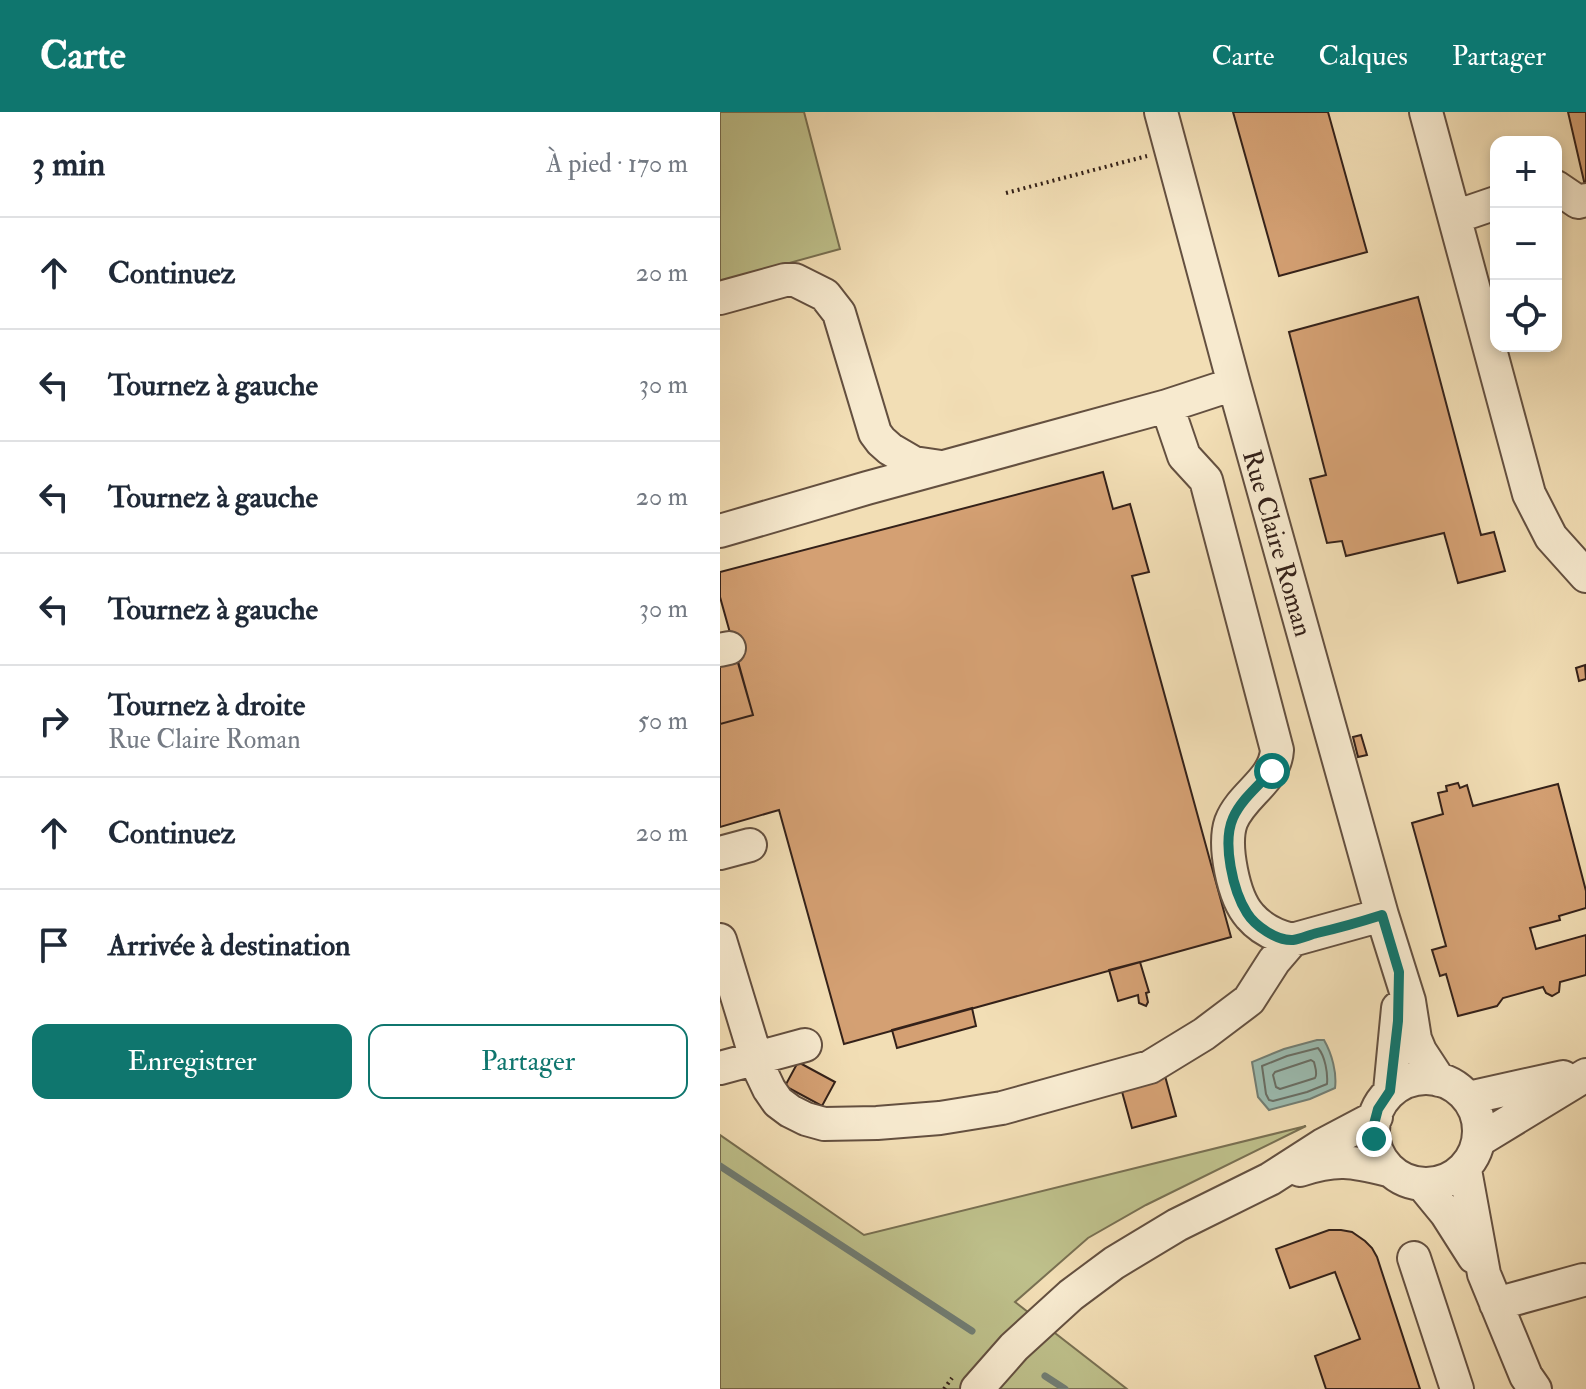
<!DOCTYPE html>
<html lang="fr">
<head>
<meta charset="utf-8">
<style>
  body { margin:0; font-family:"IM FELL Double Pica",serif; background:#f2f2f3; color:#1f2937 }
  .controls { position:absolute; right:24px; top:24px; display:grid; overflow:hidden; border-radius:16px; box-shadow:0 4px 12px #0003 }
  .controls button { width:72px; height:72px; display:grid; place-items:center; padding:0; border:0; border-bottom:2px solid #e0e1e3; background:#fff; color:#1f2937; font:40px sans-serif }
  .stop { position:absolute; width:24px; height:24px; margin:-18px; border:6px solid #0f766e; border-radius:50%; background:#fff }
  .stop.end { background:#0f766e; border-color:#fff; box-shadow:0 2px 8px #0008 }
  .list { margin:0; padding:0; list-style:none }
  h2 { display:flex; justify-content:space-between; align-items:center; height:104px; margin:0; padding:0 32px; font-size:34px }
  h2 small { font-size:26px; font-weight:400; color:#747a83 }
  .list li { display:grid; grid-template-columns:52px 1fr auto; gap:24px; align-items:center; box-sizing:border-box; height:112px; padding:0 32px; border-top:2px solid #e0e1e3 }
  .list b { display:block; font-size:30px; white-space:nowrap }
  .list p { margin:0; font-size:26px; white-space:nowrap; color:#747a83 }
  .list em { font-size:26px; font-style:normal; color:#747a83 }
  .actions { display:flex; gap:16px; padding:24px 32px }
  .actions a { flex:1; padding:18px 0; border:2px solid #0f766e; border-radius:16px; text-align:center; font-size:28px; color:#0f766e }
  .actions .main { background:#0f766e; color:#fff }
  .icon { flex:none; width:44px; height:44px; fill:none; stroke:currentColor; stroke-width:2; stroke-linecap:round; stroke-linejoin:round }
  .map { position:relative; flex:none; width:866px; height:1277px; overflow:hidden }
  header { display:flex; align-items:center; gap:48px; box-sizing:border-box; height:112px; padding:0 40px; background:#0f766e; color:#fff }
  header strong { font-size:38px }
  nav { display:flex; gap:44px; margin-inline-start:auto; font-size:28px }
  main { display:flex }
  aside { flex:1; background:#fff }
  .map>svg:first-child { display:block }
  .green { fill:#bec08b; stroke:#797052; stroke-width:2 }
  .water { fill:#9bbcb1; stroke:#727e74; stroke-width:2 }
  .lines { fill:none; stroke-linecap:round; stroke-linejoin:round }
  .shore { stroke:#686e65; stroke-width:2 }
  .stream { stroke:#727e74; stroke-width:7 }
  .building { fill:#d4a073; stroke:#342119; stroke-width:2 }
  .minor-casing { stroke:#645040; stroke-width:36 }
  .path { stroke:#342119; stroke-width:4; stroke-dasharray:2 4; stroke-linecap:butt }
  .minor { stroke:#f7eacf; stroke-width:32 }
  .route { stroke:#0f766e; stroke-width:10 }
  .labels { text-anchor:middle; stroke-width:6; stroke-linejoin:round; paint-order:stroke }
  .street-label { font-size:26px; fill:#342119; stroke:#f7eacf }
</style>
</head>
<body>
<header>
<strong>Carte</strong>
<nav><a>Carte</a><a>Calques</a><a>Partager</a></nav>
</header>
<main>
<aside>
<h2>3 min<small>À pied · 170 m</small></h2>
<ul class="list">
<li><svg class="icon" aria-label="ahead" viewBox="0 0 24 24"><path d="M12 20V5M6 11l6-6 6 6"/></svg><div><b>Continuez</b></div><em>20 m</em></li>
<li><svg class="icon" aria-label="left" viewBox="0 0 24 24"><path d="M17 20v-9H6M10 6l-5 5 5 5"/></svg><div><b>Tournez à gauche</b></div><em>30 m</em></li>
<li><svg class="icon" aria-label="left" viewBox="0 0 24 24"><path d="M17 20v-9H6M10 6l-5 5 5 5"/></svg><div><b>Tournez à gauche</b></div><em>20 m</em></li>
<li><svg class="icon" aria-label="left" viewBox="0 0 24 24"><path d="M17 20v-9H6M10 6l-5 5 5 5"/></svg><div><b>Tournez à gauche</b></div><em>30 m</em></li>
<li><svg class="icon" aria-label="right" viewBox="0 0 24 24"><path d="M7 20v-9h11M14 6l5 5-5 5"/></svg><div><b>Tournez à droite</b><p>Rue Claire Roman</p></div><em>50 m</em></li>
<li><svg class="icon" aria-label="ahead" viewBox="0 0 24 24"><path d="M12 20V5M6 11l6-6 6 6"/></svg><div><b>Continuez</b></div><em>20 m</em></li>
<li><svg class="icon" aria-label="arrive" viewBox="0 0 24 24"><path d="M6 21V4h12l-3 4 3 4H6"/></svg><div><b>Arrivée à destination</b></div></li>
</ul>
<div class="actions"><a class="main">Enregistrer</a><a>Partager</a></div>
</aside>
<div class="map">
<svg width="866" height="1277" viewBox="0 0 866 1277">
  <rect width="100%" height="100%" fill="#f2deb5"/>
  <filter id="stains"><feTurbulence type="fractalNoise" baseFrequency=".0025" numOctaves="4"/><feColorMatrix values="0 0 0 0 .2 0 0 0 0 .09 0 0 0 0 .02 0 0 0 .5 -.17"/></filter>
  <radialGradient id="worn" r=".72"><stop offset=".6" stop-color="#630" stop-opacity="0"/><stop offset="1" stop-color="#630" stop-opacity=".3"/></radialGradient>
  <path class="green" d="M0,0h84l36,137 -120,33z
    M586,1014l-160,79 -58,33 -73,64 112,87h-407v-254l144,100z"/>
  <path class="water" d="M597,928h7c8,14 13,33 11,48l-25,11 -41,11 -11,-13 -6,-35 32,-13z"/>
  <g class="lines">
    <path class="shore" d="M598,936c7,8 10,25 9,36l-20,8 -34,9 -4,-1 -3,-6 -4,-28 25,-10z
      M591,948l3,2c1,5 4,12 1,16l-35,11 -4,-2 -3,-12 2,-3z"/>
    <path class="stream" d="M0,1054l252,165
      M325,1264l20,13"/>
  </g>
  <path class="building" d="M513,0h95l39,140 -88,24z
    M848,0h18v78z
    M698,185l63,238 13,-3 11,39 -47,12 -14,-50 -98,23 -4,-15 -15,2 -17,-64 16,-4 -37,-143z
    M383,360l10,37 17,-5 19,68 -17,4 99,361 -387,107 -65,-234 -59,17v-103l33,-9 -33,-118v-25z
    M16,544l17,59 -33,9v-64z
    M865,553l1,14 -7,2 -3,-13z
    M641,623l6,20 -9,2 -5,-20z
    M738,671l2,5 7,-3 6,21 85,-22 28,107v17l-27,8 1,4 -30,8 6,21 50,-14v40l-26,7 -1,10 -7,4 -6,-3 -3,-6 -40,11 -6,8 -39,10 -12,-42 -6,2 -8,-26 14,-4 -34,-123 31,-9 -5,-21 9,-2 -1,-5z
    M420,850l9,30 -3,1 2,9 -2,4 -7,-3 -1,-8 -20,6 -9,-31z
    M252,896l4,18 -79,22 -5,-18z
    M78,950l37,20 -13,24 -37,-20z
    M445,964l11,40 -44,12 -11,-40z
    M609,1118h12l11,2 13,9 7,7 5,9 43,132h-94l-11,-33 45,-17 -25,-67 -45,16 -14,-39z"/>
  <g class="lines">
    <defs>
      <path id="minor" d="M441,0l73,272 148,531 27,86 6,38 5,12 19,29
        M706,0l103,382 22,43 35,39
        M836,75l22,15 8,-2
        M735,105l41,-14
        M0,186l65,-18h10l30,15 14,18 36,120 6,8 9,8 24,14 27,4
        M447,294l17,50 22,24 71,270c-2,31 -35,44 -46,72 -8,23 2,75 19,94 11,13 26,20 42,24
        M0,419l147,-43 300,-82 67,-22
        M0,538l9,-2
        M0,741l30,-8
        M0,828l39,128 10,21 9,13 12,9 16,8 18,5 53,-1 63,-5 62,-10 148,-41 54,-33 45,-34 25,-39 18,-21 90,-25
        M0,956l85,-23
        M653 1019a53 53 0 1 1 106 0a53 53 0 1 1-106 0Z
        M670,979l8,-83
        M748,986l95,-21
        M761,1027l105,-64
        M580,1058c37,-12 51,-9 88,0
        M745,1058l19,104 42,102 9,13
        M703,1073l23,28 28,44
        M694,1146l43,131
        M776,1192l87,-24
        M257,1277l37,-42 57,-52 43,-32 63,-38 93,-46 53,-34 53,-28"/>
    </defs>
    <use href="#minor" class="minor-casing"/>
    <path class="path" d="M286,81l141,-37
      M224,1277l8,-11"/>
    <use href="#minor" class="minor"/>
  </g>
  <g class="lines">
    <path class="route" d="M552,659c-14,15 -31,29 -39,47 -11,25 0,73 14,95 8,13 30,28 46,27 8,-1 16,-5 24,-7 22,-5 43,-11 65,-18l17,57 -1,49 -8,70 -12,18 -5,19 1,11"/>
  </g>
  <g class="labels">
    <g class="street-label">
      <text transform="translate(558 431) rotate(74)" y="9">Rue Claire Roman</text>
    </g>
  </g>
  <rect width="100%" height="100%" filter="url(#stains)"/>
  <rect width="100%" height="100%" fill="url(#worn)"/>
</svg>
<div class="controls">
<button>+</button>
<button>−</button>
<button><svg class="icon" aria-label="locate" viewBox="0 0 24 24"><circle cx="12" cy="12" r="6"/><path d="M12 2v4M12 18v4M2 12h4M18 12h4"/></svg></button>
</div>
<div class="stop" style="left:552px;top:659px"></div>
<div class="stop end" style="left:654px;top:1027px"></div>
</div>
</main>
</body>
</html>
